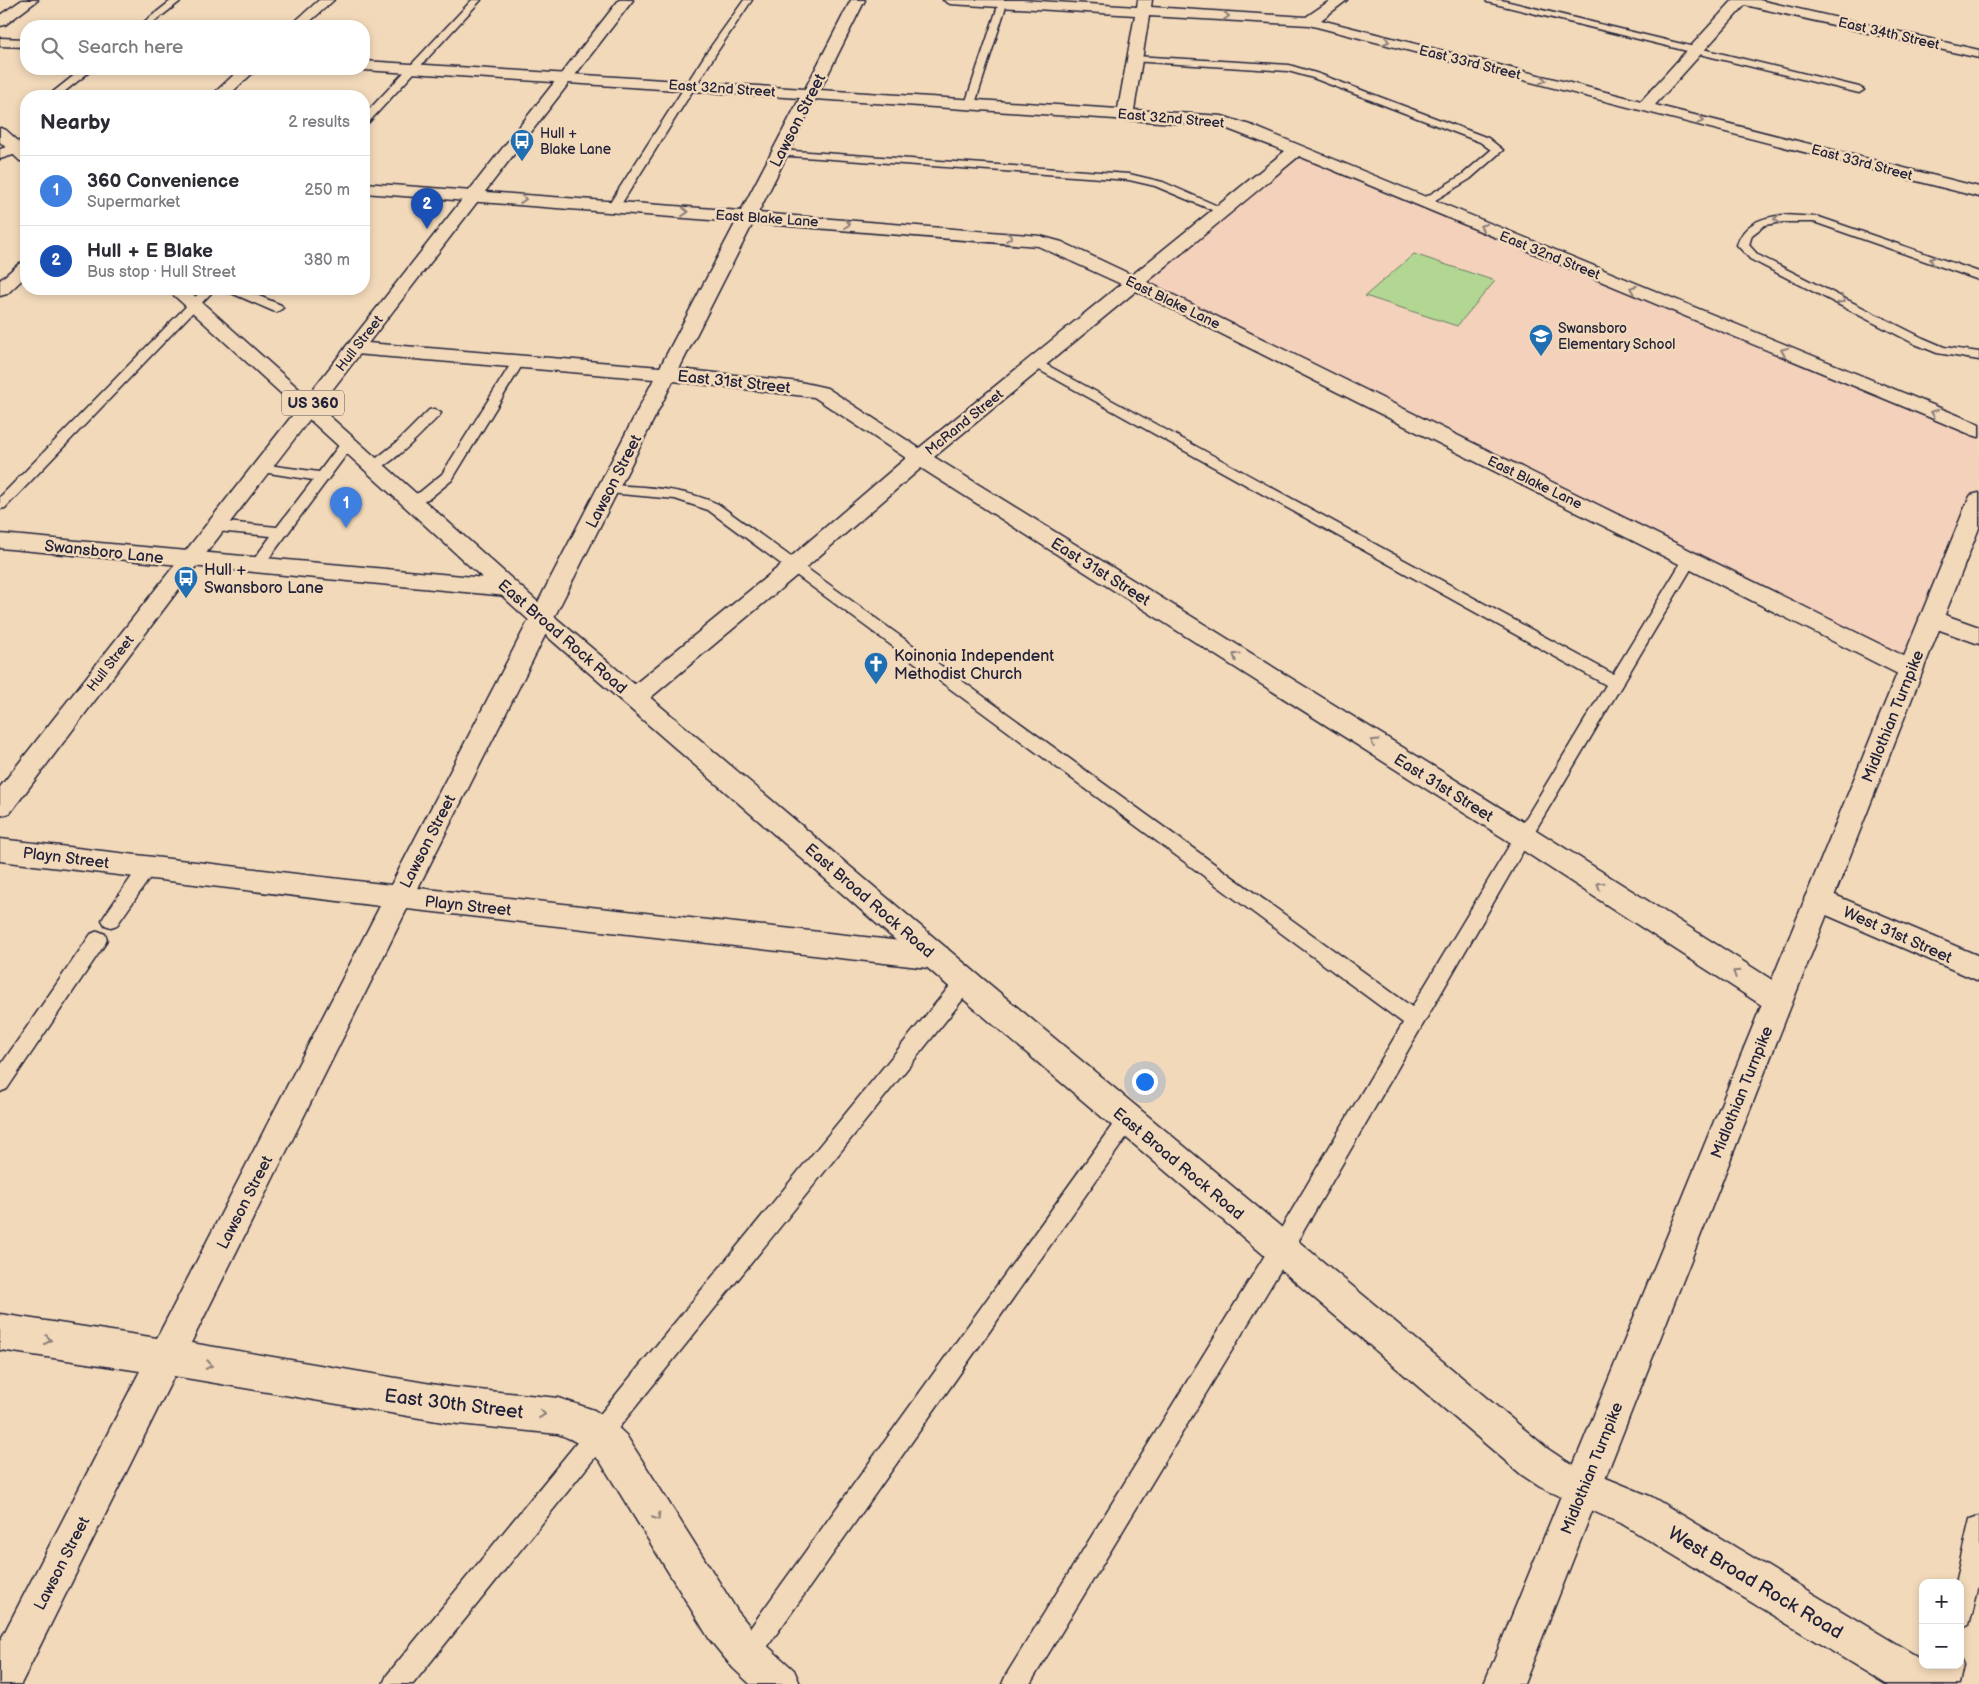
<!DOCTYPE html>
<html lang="en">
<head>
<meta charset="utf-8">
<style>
  body { margin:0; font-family:"Balsamiq Sans",sans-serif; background:#f7f7f7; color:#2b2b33 }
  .controls { position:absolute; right:15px; bottom:15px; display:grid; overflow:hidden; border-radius:10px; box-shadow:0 2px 8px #0003 }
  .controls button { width:45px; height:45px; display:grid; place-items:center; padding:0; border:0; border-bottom:1px solid #e1e1e2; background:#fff; color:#2b2b33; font:25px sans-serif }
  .you { position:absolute; left:1144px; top:1081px; width:18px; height:18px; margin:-12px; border:4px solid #fff; border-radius:50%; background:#1a73e8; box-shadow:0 0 0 8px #1a73e833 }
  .badge { display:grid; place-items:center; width:32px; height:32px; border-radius:50%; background:#1f6fb2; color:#fff; font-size:16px; font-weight:700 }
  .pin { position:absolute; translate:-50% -41px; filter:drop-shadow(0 1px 2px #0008) }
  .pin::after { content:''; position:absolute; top:26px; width:18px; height:15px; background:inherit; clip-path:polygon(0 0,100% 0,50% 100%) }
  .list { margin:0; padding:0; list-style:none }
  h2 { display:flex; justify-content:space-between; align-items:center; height:65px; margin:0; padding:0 20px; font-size:21px }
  h2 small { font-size:16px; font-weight:400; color:#7c7c81 }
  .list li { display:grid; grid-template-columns:32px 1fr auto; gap:15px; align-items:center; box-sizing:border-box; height:70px; padding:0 20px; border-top:1px solid #e1e1e2 }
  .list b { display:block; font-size:19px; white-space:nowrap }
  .list p { margin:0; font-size:16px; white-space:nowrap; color:#7c7c81 }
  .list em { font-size:16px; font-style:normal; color:#7c7c81 }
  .icon { flex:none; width:28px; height:28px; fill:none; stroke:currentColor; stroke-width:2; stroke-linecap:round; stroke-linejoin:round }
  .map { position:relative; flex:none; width:1979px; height:1684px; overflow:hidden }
  .search { position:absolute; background:#fff; box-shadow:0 2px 8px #0003; left:20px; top:20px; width:350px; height:55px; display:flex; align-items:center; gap:12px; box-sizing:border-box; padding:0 18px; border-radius:20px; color:#7c7c81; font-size:19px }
  .panel { position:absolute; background:#fff; box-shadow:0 2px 8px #0003; left:20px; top:90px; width:350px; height:205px; border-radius:20px }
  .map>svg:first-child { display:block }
  .built { fill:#f4d1ba }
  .green { fill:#b2d792; stroke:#6a7c66 }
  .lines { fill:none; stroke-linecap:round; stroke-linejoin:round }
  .service-casing { stroke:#22223b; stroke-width:3 }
  .minor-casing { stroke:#22223b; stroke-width:3 }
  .tertiary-casing { stroke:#22223b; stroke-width:3 }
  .secondary-casing { stroke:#22223b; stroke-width:3 }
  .primary-casing { stroke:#22223b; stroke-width:3 }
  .service { fill:#f2d9ba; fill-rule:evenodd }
  .minor { fill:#f2d9ba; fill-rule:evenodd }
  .tertiary { fill:#f2d9ba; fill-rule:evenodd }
  .secondary { fill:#f2d9ba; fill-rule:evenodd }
  .primary { fill:#f2d9ba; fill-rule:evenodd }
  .oneway { stroke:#8a7e7a }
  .labels { text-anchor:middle; stroke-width:5; stroke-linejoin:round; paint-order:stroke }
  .far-street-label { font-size:14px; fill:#22223b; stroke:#f2d9ba }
  .far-poi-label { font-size:14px; fill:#22223b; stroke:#f2d9ba; text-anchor:start }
  .shield { fill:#f2d9ba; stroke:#605961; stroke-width:1 }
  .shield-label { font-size:15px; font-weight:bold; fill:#22223b }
  .street-label { font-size:16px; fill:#22223b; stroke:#f2d9ba }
  .poi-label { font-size:16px; fill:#22223b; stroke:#f2d9ba; text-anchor:start }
  .near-street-label { font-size:19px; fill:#22223b; stroke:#f2d9ba }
</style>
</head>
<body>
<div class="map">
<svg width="1979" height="1684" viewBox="0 0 1979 1684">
  <rect width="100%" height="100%" fill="#f2d9ba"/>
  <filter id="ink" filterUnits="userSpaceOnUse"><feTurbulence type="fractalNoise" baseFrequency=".02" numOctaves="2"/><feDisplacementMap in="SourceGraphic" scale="10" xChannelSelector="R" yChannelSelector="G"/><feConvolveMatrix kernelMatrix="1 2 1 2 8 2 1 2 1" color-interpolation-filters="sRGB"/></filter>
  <g filter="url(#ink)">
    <path class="built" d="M1295,149l684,282v73l-68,166 -776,-387z"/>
    <path class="green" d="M1414,254l81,27 -38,45 -92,-30z"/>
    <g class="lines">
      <defs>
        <path id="service" d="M172,0h10l-33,26h-10z
          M472,0h9l-113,123 -4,1v-9z
          M744,0h8l-35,52 -97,154 -6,3 -4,-1 -2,-2 99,-154z
          M1000,0h8l-33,104 -5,3 -4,-1 -1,-2z
          M1486,0h15l358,87 5,3 -5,3 -372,-91z
          M1134,56l155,9 30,9 169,64 15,12 -33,29 -43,26h-8l-1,-2 1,-2 43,-26 29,-25 -11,-8 -167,-64 -25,-7 -157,-10 -2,-2z
          M82,69h11l-34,27h-11z
          M779,150l350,24 34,8 66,29 -6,3 -4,-1 -64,-27 -26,-6 -354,-25 -1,-2z
          M1783,215l36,2 160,55v8l-165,-58h-31l-18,3 -13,10 -3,10 9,10 165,83 21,9 35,5v8l-42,-7 -22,-9 -165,-85 -13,-14c7,-22 24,-27 46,-30z
          M203,289h12l-210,219 -5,1v-12z
          M227,289h15l39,16 2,3 -6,4 -4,-1 -44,-19z
          M518,358l6,4 -72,118 -22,18 -19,7 -5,-1 -2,-3 2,-3 14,-6 22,-18 70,-112z
          M1036,359l577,315 72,-118h10l2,3 -168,282 -240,415 -259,428h-28l4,-9 267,-433 130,-219 -695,-513 -33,-11 -66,-6 -5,-1 -2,-3 2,-3 5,-1c38,2 74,3 109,19l694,503 194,-322 -574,-319 -2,-3 2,-3z
          M434,409l7,4 -2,3c-13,12 -53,58 -70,54l-2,-3 2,-3 27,-21 33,-33z
          M348,439l7,4 -94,126h-10l-2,-3 22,-30 -55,-5 -5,-2 -2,-3 2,-3 5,-2 61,6 36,-47 -57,-9 -2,-3 2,-3 5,-1 58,8 24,-32z
          M148,860l6,2 3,5 -3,5 -37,53 -6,2 -6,-2 -3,-5 3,-5 37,-53z
          M98,931l7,3 2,5 -2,5 -98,145 -7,3v-26l91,-132z
          M965,974l7,2 2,6 -2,6 -559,696h-30l4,-9 571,-699z
          M1128,1110l7,3 3,6 -3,6 -379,538 -9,4 -9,-4 -4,-9 4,-9 383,-532z
          M1979,1516v70l-10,39 -9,4v-46h-5l15,-64z
          M1960,1658l3,7 -4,19h-26l4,-19h23z"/>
        <path id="minor" d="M22,0h16l-33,25 -5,1v-11z
          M319,0h15l-29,26h-15z
          M851,0h14l-45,90 298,19 17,-94 -185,-11 -7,-4h79l115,7 1,-7h14l-1,7 155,10 25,-17h16l-26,20 320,81 92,-101h26l220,50v8l-234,-53 -90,100 324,82v10l-670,-172 -160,-9 -15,94 88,6 31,10 726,298v13l-7,-2 -673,-279 -152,126 773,382 3,6 -3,6 -9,3 -9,-3 -766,-385 -202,166 599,371 255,162 4,9 -4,9 -11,4 -11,-4 -253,-164 -592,-376 -119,103 -159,133 -9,3 -9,-3 -4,-6 4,-6 161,-131 120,-103 -92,-61 -141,-16 -255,507 519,57 10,3 5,9 -5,9 -10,3 -530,-60 -216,434 258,44 109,11 36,12 17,11 15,14 112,177 23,28 33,30 6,14h-50l-17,-16 -23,-28 -110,-179c-13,-12 -24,-21 -42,-27l-109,-11 -275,-47 -153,308h-21v-43l140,-270 -140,-21v-36l157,24 223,-432 -380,-45v-22l391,46 263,-506 -299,-25 -7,-2 -3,-4 3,-4 7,-2 305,25 76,-145 -372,-29v-10l377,28 59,-113 -436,-28 -3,-1h3v-8l441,28zM815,99l405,27 65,25 -153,124 -70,-33 -22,-6 -282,-23zM753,223l285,23 83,38 -202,164 -92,-60 -27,-6 -121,-13z
          M0,38l26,1v8l-26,-1z
          M240,69h17l-29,27h-17z
          M17,144l6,2 2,3 -2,3 -23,7v-10z
          M26,262v14l-19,18 -7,2v-16l20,-17z
          M0,534l507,46 8,3 4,5 -4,5 -8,3 -507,-48z
          M1931,610l48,17v17l-56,-20 -4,-6 4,-6z
          M1818,888l161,68v25l-171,-74 -4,-8 4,-8z"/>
        <path id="tertiary" d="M1584,1469l68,28 271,163v5c14,0 16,7 21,19h-58l-262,-159 -53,-24 -6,-13 6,-13z"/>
        <path id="secondary" d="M0,128l6,2 20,18v14l-6,-1 -20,-19z
          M167,289h20l362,323 427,361 572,476 18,12 31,14 6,13 -6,13 -13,6 -44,-20 -18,-12 -568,-484 -421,-367z"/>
        <path id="primary" d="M619,0h14l-436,565 -187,248 -10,3v-29z
          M1979,493v35l-455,1156h-40l484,-1184 3,-5z"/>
      </defs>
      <use href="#service" class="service-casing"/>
      <use href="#minor" class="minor-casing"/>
      <use href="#tertiary" class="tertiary-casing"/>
      <use href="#secondary" class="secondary-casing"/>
      <use href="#primary" class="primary-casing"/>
      <use href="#service" class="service"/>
      <use href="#minor" class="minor"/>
      <use href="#tertiary" class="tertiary"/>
      <use href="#secondary" class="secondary"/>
      <use href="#primary" class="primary"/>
    </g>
    <defs><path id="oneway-chevron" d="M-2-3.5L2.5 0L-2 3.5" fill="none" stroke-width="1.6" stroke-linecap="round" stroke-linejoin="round" transform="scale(1.25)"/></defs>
    <g class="oneway">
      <use href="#oneway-chevron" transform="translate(1226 16) rotate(4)"/>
      <use href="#oneway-chevron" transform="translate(1386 41) rotate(14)"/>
      <use href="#oneway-chevron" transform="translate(1543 80) rotate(14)"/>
      <use href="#oneway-chevron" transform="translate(1701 120) rotate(15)"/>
      <use href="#oneway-chevron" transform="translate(523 199) rotate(4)"/>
      <use href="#oneway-chevron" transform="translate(685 212) rotate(4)"/>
      <use href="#oneway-chevron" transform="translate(1777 219) rotate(175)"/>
      <use href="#oneway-chevron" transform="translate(847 224) rotate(5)"/>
      <use href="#oneway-chevron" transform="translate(1483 227) rotate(-158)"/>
      <use href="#oneway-chevron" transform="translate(1009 237) rotate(5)"/>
      <use href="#oneway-chevron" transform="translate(1933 260) rotate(-161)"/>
      <use href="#oneway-chevron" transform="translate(1633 289) rotate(-158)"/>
      <use href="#oneway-chevron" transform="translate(1842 300) rotate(27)"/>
      <use href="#oneway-chevron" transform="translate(1784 351) rotate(-158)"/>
      <use href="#oneway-chevron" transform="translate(1934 413) rotate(-158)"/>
      <use href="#oneway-chevron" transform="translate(1236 656) rotate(-148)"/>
      <use href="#oneway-chevron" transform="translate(1374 742) rotate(-148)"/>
      <use href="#oneway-chevron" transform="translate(1600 885) rotate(-147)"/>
      <use href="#oneway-chevron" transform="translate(1736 973) rotate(-147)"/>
      <use href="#oneway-chevron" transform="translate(48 1340) rotate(9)"/>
      <use href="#oneway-chevron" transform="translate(209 1365) rotate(10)"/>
      <use href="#oneway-chevron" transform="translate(542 1414) rotate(6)"/>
      <use href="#oneway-chevron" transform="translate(657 1517) rotate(58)"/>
    </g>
  </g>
  <defs>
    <symbol id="bus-pin" viewBox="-11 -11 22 30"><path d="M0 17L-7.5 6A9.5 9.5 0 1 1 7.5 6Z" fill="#1f6fb2" stroke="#f2d9ba"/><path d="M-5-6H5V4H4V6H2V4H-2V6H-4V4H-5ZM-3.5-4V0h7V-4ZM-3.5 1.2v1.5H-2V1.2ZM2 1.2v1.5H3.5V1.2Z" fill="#fff"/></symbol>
    <symbol id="school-pin" viewBox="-11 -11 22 30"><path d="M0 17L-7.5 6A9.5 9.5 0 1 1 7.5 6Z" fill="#1f6fb2" stroke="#f2d9ba"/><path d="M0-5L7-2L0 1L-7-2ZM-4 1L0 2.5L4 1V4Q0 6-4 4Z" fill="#fff"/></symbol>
    <symbol id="church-pin" viewBox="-11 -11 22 30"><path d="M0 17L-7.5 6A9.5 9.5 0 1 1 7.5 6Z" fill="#1f6fb2" stroke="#f2d9ba"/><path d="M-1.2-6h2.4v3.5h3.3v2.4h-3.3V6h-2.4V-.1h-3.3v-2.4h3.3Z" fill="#fff"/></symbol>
  </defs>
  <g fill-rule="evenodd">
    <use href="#bus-pin" x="508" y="127" width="28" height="38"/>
    <use href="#school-pin" x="1527" y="322" width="28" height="38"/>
    <use href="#bus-pin" x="172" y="564" width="28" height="38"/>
    <use href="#church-pin" x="862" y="650" width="28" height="38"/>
  </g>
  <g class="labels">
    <g class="far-street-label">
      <text transform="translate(1889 33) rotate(13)" y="5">East 34th Street</text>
      <text transform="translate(1470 62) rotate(14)" y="5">East 33rd Street</text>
      <text transform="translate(722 88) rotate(4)" y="5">East 32nd Street</text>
      <text transform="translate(1171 118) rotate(5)" y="5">East 32nd Street</text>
      <text transform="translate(1862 162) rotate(15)" y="5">East 33rd Street</text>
      <text transform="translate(767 218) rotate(4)" y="5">East Blake Lane</text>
      <text transform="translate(1550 255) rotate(22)" y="5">East 32nd Street</text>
      <text transform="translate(1173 302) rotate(26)" y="5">East Blake Lane</text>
      <text transform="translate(359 343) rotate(-52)" y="5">Hull Street</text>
      <text transform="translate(964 422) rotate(-39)" y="5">McRand Street</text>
      <text transform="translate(1535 482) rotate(26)" y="5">East Blake Lane</text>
      <text transform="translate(110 663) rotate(-52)" y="5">Hull Street</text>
    </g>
    <g class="far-poi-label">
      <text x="540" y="138">Hull +<tspan x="540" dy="16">Blake Lane</tspan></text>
      <text x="1558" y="333">Swansboro<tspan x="1558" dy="16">Elementary School</tspan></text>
    </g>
    <rect class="shield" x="282" y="390.5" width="62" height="25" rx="4"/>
    <g class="shield-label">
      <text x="313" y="408">US 360</text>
    </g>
    <g class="street-label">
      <text transform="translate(797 120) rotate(-63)" y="6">Lawson Street</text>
      <text transform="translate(734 381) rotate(6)" y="6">East 31st Street</text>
      <text transform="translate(613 481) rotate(-63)" y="6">Lawson Street</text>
      <text transform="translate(104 551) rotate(6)" y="6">Swansboro Lane</text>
      <text transform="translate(1101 571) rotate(32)" y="6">East 31st Street</text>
      <text transform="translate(563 636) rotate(41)" y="6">East Broad Rock Road</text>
      <text transform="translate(1892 716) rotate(-68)" y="6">Midlothian Turnpike</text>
      <text transform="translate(1444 787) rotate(32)" y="6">East 31st Street</text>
      <text transform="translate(427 841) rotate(-63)" y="6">Lawson Street</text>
      <text transform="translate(66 857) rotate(7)" y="6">Playn Street</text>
      <text transform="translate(870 900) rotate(41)" y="6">East Broad Rock Road</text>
      <text transform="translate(468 905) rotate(6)" y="6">Playn Street</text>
      <text transform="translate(1898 934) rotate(24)" y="6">West 31st Street</text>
      <text transform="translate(1741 1092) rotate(-68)" y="6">Midlothian Turnpike</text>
      <text transform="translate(1179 1163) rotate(40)" y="6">East Broad Rock Road</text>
      <text transform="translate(244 1202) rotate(-63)" y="6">Lawson Street</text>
      <text transform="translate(1591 1468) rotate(-68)" y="6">Midlothian Turnpike</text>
      <text transform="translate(61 1563) rotate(-63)" y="6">Lawson Street</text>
    </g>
    <g class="poi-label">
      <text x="204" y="575">Hull +<tspan x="204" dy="18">Swansboro Lane</tspan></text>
      <text x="894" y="661">Koinonia Independent<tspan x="894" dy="18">Methodist Church</tspan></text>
    </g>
    <g class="near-street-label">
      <text transform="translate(454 1403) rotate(7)" y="7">East 30th Street</text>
      <text transform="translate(1756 1582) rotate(31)" y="7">West Broad Rock Road</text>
    </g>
  </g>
</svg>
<div class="controls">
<button>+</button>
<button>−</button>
</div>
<div class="you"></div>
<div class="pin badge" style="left:346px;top:528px;background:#3f7fe0">1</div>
<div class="pin badge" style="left:427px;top:229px;background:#1a4fb4">2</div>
<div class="search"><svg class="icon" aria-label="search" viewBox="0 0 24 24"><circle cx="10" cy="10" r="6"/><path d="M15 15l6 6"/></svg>Search here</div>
<section class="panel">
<h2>Nearby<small>2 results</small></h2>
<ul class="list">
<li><span class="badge" style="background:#3f7fe0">1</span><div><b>360 Convenience</b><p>Supermarket</p></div><em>250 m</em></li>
<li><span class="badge" style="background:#1a4fb4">2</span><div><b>Hull + E Blake</b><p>Bus stop · Hull Street</p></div><em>380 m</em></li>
</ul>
</section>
</div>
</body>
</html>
